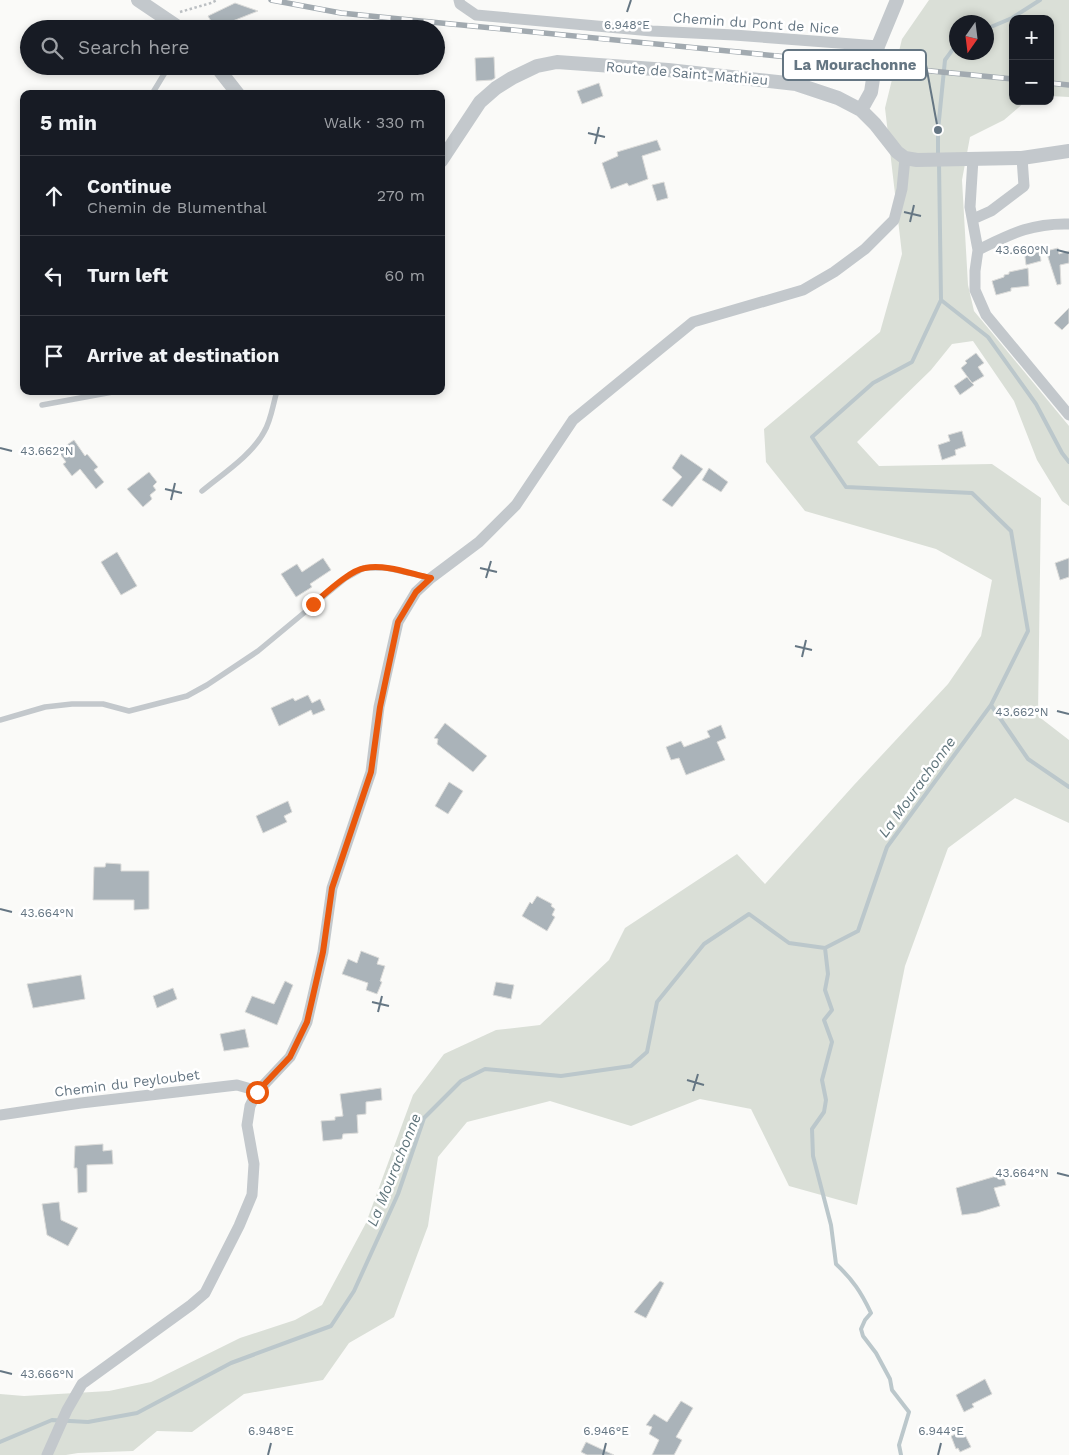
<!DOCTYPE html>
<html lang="en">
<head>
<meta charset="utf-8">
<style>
  body { margin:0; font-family:"Work Sans",sans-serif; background:#242831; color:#f1f3f6 }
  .controls { position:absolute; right:15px; top:15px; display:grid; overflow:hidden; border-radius:10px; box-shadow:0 2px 8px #0003 }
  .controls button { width:45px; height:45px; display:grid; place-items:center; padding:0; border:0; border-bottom:1px solid #363941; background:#171b24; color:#f1f3f6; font:25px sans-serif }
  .compass { position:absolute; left:949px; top:15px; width:45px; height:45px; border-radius:50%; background:#171b24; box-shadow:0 2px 8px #0003; rotate:194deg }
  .stop { position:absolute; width:15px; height:15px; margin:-11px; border:4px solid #ea580c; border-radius:50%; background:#fff }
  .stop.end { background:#ea580c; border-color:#fff; box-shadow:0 1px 5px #0008 }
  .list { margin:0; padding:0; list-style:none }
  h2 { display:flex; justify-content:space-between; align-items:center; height:65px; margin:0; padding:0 20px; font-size:21px }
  h2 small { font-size:16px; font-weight:400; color:#9ea1a6 }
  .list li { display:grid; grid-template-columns:32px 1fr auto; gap:15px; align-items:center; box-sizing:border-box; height:80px; padding:0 20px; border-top:1px solid #363941 }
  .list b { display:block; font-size:19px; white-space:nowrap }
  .list p { margin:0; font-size:16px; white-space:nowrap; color:#9ea1a6 }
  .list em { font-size:16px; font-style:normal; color:#9ea1a6 }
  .icon { flex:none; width:28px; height:28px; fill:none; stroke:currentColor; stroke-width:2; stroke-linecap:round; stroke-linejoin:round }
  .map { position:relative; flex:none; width:1069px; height:1455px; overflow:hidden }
  .search { position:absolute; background:#171b24; box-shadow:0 2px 8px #0003; left:20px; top:20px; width:425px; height:55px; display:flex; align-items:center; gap:12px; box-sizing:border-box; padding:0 18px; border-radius:28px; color:#9ea1a6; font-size:19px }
  .panel { position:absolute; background:#171b24; box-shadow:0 2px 8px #0003; left:20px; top:90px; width:425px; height:305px; border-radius:10px }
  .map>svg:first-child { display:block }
  .green { fill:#dadfd7; fill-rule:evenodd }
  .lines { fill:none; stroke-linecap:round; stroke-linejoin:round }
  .stream { stroke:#bbc7cb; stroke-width:4 }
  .building { fill:#aab3b9; stroke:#dcdcda }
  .path { stroke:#bbbfc2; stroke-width:2.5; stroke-dasharray:2.5 2.5; stroke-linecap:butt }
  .service { stroke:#c3c8cc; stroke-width:5.5 }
  .minor { stroke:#c3c8cc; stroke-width:11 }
  .tertiary { stroke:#c3c8cc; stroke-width:14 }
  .rail-casing { stroke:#a2aab0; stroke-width:5.5 }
  .rail { stroke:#fff; stroke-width:4; stroke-dasharray:11; stroke-linecap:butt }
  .route { stroke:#ea580c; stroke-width:6 }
  .ticks { fill:none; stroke:#657683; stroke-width:2 }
  .labels { text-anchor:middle; stroke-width:5; stroke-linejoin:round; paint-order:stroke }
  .street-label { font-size:14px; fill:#657683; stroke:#fff }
  .water-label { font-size:15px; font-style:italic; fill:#60757c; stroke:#fff }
  .ticks-label { font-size:12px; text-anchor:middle; fill:#657683; stroke:#fff; stroke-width:5; stroke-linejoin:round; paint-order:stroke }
  .leader { fill:none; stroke:#657683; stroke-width:2 }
  .callout-dot { fill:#657683; stroke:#fff; stroke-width:2 }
  .callout { fill:#fff; stroke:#657683; stroke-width:2 }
  .callout-label { font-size:15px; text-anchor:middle; font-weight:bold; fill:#657683 }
</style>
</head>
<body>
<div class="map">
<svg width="1069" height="1455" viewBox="0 0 1069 1455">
  <rect width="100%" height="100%" fill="#fafaf8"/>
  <path class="green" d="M929,0h140v97l-19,-1v-77h-37v82h13l-22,19 -34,17 -8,43 6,105 6,26 95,115v80l-7,-5 -25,-41 -23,-59 -41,-60 -21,3 -21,26 -74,72 22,24 113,-2 49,34 -3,218 31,24v83l-54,-25 -67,50 -43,118 -48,239 -68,-19 -38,-77 -51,-10 -69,27 -81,-25 -83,21 -29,35 -10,69 -34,91 -45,26 -26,37 -79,14 -52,38 -35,-1 -24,20 -55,2 -12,2h-66v-61l24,2 85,-5 42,-9 89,-44 55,-18 27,-15 44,-82 47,-128 31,-41 52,-24 44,-5 69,-65 16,-32 112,-74 28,30 89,-99 94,-101 33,-48 11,-56 -56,-31 -131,-38 -39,-49 -2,-33 116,-97 22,-78 -17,-146 17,-69zM956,22h30v30h-30z"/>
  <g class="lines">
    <path class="stream" d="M986,29l26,-11 28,-18
      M938,156v-26l7,-70 11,-15
      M941,300l47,37 48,67 26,49 7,9
      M991,705l37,54 41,28
      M825,948l3,26 -3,16 7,20 -8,10 8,22 -10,38 4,20 -2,12 -12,17 1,27 18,69 5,39c17,16 25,28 35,49l-6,7 -4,9 2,7 13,17 14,26 2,11 17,22 -10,33 2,10
      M0,1442l52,-22 36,2 49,-9 94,-50 100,-37 23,-35 44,-97 26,-76 37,-37 24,-12 76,7 70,-10 16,-14 10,-50 47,-58 45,-30 40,29 36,5 33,-17 29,-84 104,-142 37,-74 -17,-100 -39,-38 -126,-6 -34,-50 61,-54 39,-21 29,-62 -2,-137"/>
  </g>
  <path class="building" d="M235,3l23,8 -43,17 -7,-12z
    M494,57l1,21 -3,2 -16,1 -1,-23z
    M599,83l4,13 -21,8 -5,-13z
    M657,140l4,10 -19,6 6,23 -19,7 -2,-3 -16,6 -9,-26 16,-7 -1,-4z
    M664,182l4,16 -11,3 -5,-16z
    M1039,246l2,15 -15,4 -2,-16z
    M1058,248l1,6 10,-3v12l-9,2 1,19 -4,1 -11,-34z
    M1028,268l1,18 -18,2v3l-15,4 -4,-14 12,-4v-2l5,-1v-2z
    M1069,308v15l-7,7 -8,-7z
    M976,353l8,10 -6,4 6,9 -12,7 2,2 -14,10 -6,-9 13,-9 5,6 -11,-15 6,-5 -2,-2z
    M962,431l4,15 -11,4 1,5 -14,5 -4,-15 12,-4 -2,-6z
    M74,440l11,16 2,-2 11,13 -4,3 10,12 -8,7 -16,-20 -8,7 -9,-12 3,-2 -8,-11z
    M681,454l22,15 -31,38 -10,-7 20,-23 -10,-9z
    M709,468l19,14 -7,10 -19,-12z
    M149,472l8,10 -4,4 3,4 -6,5 2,4 -9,8 -16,-18z
    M117,552l20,34 -16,9 -20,-33z
    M323,558l8,12 -21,14 2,3 -16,10 -15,-23 16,-10 5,8z
    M1069,558v19l-9,3 -5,-17z
    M308,695l4,8 8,-4 5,11 -12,5 -2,-5 -32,16 -8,-18 22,-10 2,3z
    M445,723l42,33 -14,16 -36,-28 1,-5 -4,-1z
    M721,725l5,13 -9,4 8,18 -39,15 -7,-17 -8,2 -5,-13 15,-6 3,6 26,-10 -3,-6z
    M449,782l14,9 -15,23 -13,-8z
    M288,801l4,11 -8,4 3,6 -24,11 -7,-17z
    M106,863l15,1v7h28v38l-15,1v-10h-41l1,-33h11z
    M537,896l15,8 -1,2 4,3 -3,6 3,2 -8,14 -25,-15 8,-14 2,2z
    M361,951l18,7 -2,6 8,2 -5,15 2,1 -5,12 -11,-4 2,-7 -26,-9 6,-15 9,4z
    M81,975l4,24 -52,9 -6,-24z
    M285,981l8,4 -16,40 -32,-13 7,-16 22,8z
    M496,982l18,3 -3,14 -18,-4z
    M173,988l4,11 -20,9 -4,-12z
    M245,1029l4,18 -25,4 -4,-17z
    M381,1088l1,12 -16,2v12l-9,1 1,18 -15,1 -1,5 -19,2 -2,-20 14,-1v-3l8,-1 -3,-22z
    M103,1144v7l9,-1 1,14 -26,1v27l-9,1 -1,-25h-3l1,-22z
    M1003,1174l3,11 -12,3 6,18 -23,7 -15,2 -6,-27z
    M59,1202l2,18 17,8 -10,18 -21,-11 -5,-31z
    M660,1281l4,2 -18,35 -12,-6z
    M985,1379l7,15 -20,10 2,3 -10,5 -8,-17z
    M681,1401l12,7 -17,29 6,3 -8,15h-22l7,-15 -10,-6 3,-7 -6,-2 8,-11 13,8z
    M963,1431l8,16 -11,5 -2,-4 -2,1 -5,-13z
    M586,1442l28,13h-27l-6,-3z"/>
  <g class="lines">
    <path class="path" d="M180,12l31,-9 6,-3"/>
    <path class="service" d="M152,94l17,-28
      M42,405l76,-14
      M202,491c19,-16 50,-36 62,-59 7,-11 9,-28 13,-41
      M0,720l45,-13 27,-3h31l26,7 58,-15 20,-11 51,-34 88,-73 18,-10h23l44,10"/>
    <path class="minor" d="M459,0l1,4 16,11 176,16 82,4 144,11
      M973,159l-3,48 8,43 -3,21v19l11,25 83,100
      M973,219l18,-8 33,-25 -2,-28
      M978,250c33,-16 53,-27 91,-26
      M0,1115l81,-12 156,-18 14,4 6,3
      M47,1455l20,-45 15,-26 109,-79 14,-12 34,-67 13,-31 2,-31 -7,-39 3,-19 7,-14 33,-35 17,-35 16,-70 9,-64 39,-116 8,-65 19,-85 18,-30 15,-14 48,-36 37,-37 57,-85 120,-98 110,-32 31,-18 31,-23 29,-29 8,-31 3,-31"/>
    <path class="tertiary" d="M138,0l43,29
      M216,66l22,28
      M861,110l10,-18 7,-46 19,-46
      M441,161l39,-59 16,-14 16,-10 25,-12 20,-4 111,8 128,14 42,14 23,12 14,14 22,28 8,6 12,2 105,-2 47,-7"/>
    <defs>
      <path id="rail" d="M271,0l70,13 39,4 633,62
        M1050,83l19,2"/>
    </defs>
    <use href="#rail" class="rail-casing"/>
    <use href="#rail" class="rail"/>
  </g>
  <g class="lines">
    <path class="route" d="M257,1092l33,-35 17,-35 16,-70 9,-64 39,-116 9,-65 18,-85 18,-30 15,-14c-20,-4 -45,-14 -66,-10 -15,2 -40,26 -52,36"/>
  </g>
  <path class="ticks" d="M627,12l4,-12M588,133l17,4M595,144l4,-17M904,212l17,4M910,222l4,-17M1057,250l12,3M0,448l12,3M165,489l17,4M171,500l4,-17M480,568l17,4M486,578l5,-17M795,646l17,4M802,657l4,-17M1057,711l12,3M0,909l12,3M372,1002l17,4M378,1012l4,-16M687,1080l17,5M693,1091l5,-17M1057,1173l12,3M0,1371l12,3M268,1455l3,-12M603,1455l3,-12M938,1455l3,-12"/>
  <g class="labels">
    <g class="street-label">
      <text transform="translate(756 23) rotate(4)" y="5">Chemin du Pont de Nice</text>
      <text transform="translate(687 73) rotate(5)" y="5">Route de Saint-Mathieu</text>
      <text transform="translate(127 1083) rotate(-7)" y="5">Chemin du Peyloubet</text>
    </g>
    <g class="water-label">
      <text transform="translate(917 787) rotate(-54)" y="5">La Mourachonne</text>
      <text transform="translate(394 1170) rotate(-68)" y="5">La Mourachonne</text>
    </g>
  </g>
  <g class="ticks-label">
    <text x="627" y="29">6.948°E</text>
    <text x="1022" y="254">43.660°N</text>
    <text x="47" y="455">43.662°N</text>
    <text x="1022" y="716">43.662°N</text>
    <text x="47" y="917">43.664°N</text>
    <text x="1022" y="1177">43.664°N</text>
    <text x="47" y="1378">43.666°N</text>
    <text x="271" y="1435">6.948°E</text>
    <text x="606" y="1435">6.946°E</text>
    <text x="941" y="1435">6.944°E</text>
  </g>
  <path class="leader" d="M938 130L926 65"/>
  <circle class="callout-dot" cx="938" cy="130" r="5"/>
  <rect class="callout" x="783" y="50" width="143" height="30" rx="5"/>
  <g class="callout-label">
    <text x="855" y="70">La Mourachonne</text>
  </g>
</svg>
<div class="controls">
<button>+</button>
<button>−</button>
</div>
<svg class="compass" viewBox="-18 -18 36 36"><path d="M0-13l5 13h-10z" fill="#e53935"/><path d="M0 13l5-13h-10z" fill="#9ea1a6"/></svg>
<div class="stop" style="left:257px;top:1092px"></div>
<div class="stop end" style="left:313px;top:604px"></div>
<div class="search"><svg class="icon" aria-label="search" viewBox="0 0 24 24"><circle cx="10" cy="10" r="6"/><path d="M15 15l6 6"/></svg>Search here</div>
<section class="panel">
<h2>5 min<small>Walk · 330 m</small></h2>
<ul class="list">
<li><svg class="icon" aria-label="ahead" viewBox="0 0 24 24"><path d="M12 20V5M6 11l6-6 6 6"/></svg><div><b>Continue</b><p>Chemin de Blumenthal</p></div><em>270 m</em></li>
<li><svg class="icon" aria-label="left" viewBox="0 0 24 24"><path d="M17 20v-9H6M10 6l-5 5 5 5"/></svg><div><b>Turn left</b></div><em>60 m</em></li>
<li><svg class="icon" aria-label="arrive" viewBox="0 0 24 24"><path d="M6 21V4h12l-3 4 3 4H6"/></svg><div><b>Arrive at destination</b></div></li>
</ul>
</section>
</div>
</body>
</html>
